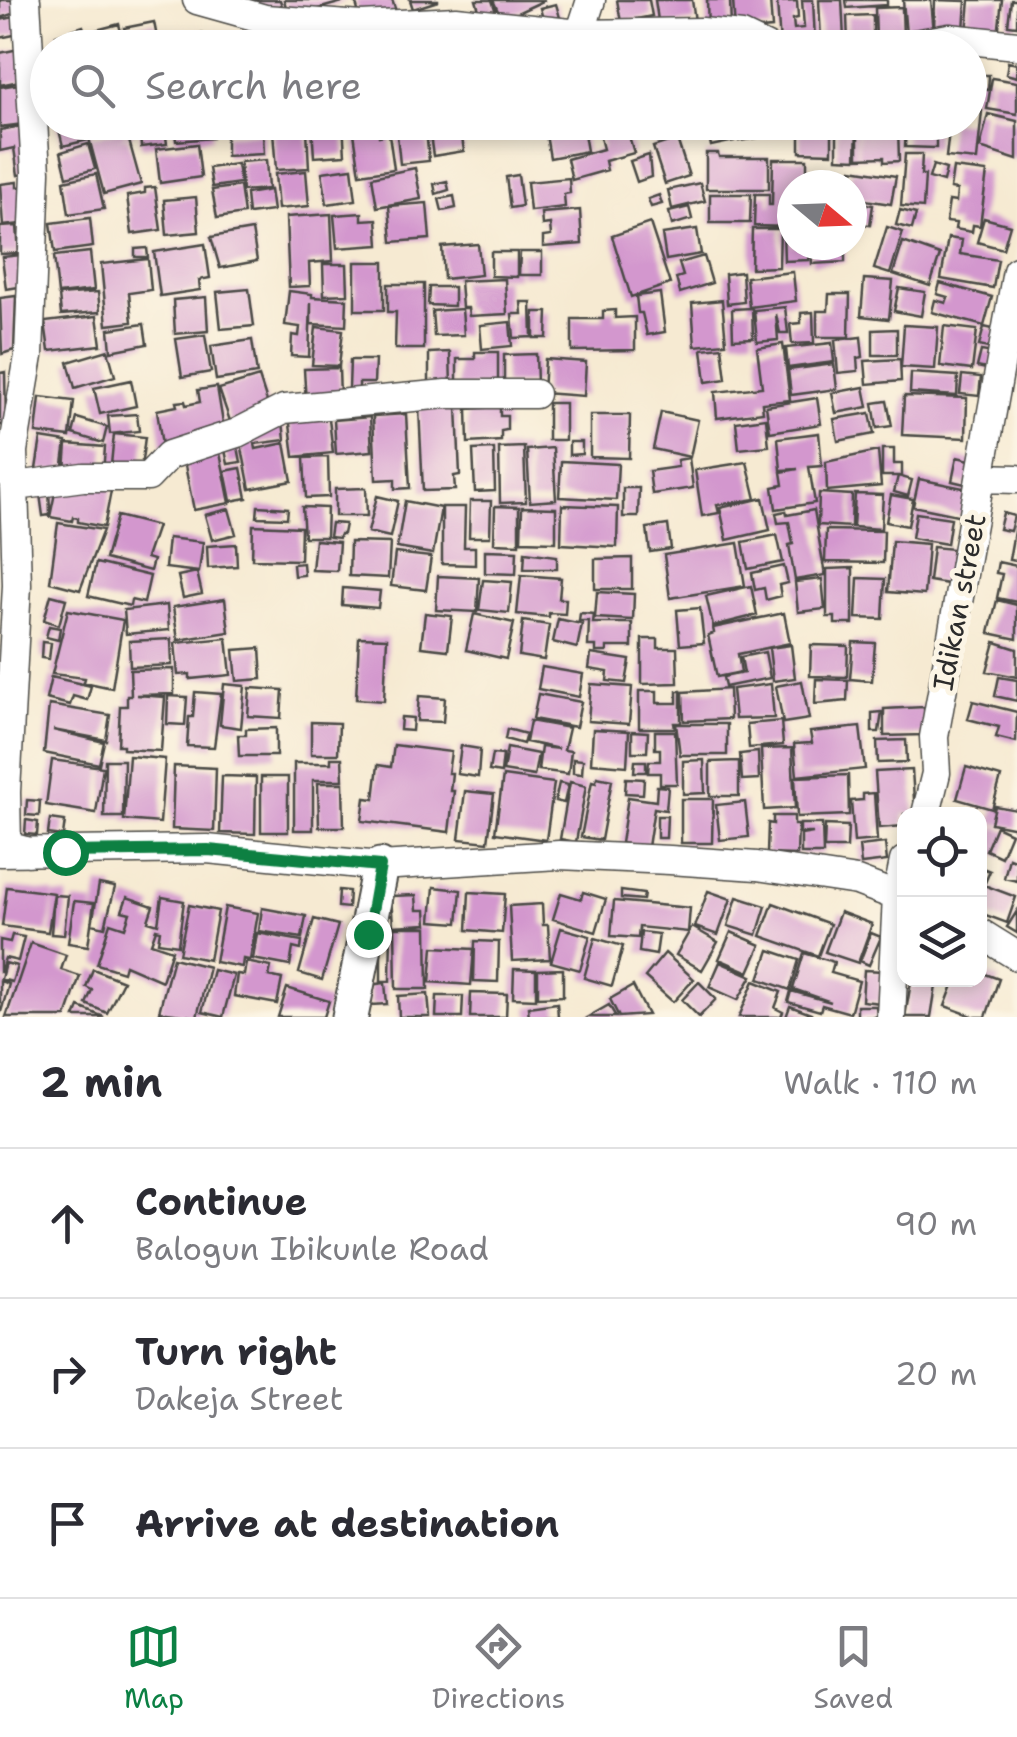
<!DOCTYPE html>
<html lang="en">
<head>
<meta charset="utf-8">
<style>
  body { margin:0; font-family:"Shantell Sans",sans-serif; background:#f7f7f7; color:#2b2b33 }
  .controls { position:absolute; right:30px; bottom:30px; display:grid; overflow:hidden; border-radius:20px; box-shadow:0 5px 15px #0003 }
  .controls button { width:90px; height:90px; display:grid; place-items:center; padding:0; border:0; border-bottom:2px solid #e1e1e2; background:#fff; color:#2b2b33; font:50px sans-serif }
  .compass { position:absolute; left:777px; top:170px; width:90px; height:90px; border-radius:50%; background:#fff; box-shadow:0 5px 15px #0003; rotate:109deg }
  .stop { position:absolute; width:30px; height:30px; margin:-22px; border:8px solid #0b8043; border-radius:50%; background:#fff }
  .stop.end { background:#0b8043; border-color:#fff; box-shadow:0 2px 10px #0008 }
  .list { margin:0; padding:0; list-style:none }
  h2 { display:flex; justify-content:space-between; align-items:center; height:130px; margin:0; padding:0 40px; font-size:42px }
  h2 small { font-size:32px; font-weight:400; color:#7c7c81 }
  .list li { display:grid; grid-template-columns:65px 1fr auto; gap:30px; align-items:center; box-sizing:border-box; height:150px; padding:0 40px; border-top:2px solid #e1e1e2 }
  .list b { display:block; font-size:38px; white-space:nowrap }
  .list p { margin:0; font-size:32px; white-space:nowrap; color:#7c7c81 }
  .list em { font-size:32px; font-style:normal; color:#7c7c81 }
  .icon { flex:none; width:55px; height:55px; fill:none; stroke:currentColor; stroke-width:2; stroke-linecap:round; stroke-linejoin:round }
  .map { position:relative; flex:none; width:1017px; height:1017px; overflow:hidden }
  .search { position:absolute; background:#fff; box-shadow:0 5px 15px #0003; left:30px; right:30px; top:30px; height:110px; display:flex; align-items:center; gap:25px; box-sizing:border-box; padding:0 35px; border-radius:55px; color:#7c7c81; font-size:38px }
  .sheet { height:580px; background:#fff }
  nav { display:flex; justify-content:space-around; align-items:center; box-sizing:border-box; height:140px; border-top:2px solid #e1e1e2; background:#fff; font-size:28px; color:#7c7c81 }
  nav a { display:grid; justify-items:center; gap:5px }
  nav .on { color:#0b8043 }
  .map>svg:first-child { display:block }
  .building { fill:#d397ce }
  .lines { fill:none; stroke-linecap:round; stroke-linejoin:round }
  .minor-casing { stroke:#494844; stroke-width:31 }
  .major-casing { stroke:#494844; stroke-width:39 }
  .minor { stroke:#fff; stroke-width:28 }
  .major { stroke:#fff; stroke-width:35 }
  .route { stroke:#0b8043; stroke-width:12 }
  .labels { text-anchor:middle; stroke-width:10; stroke-linejoin:round; paint-order:stroke }
  .street-label { font-size:28px; fill:#2b2b2b; stroke:#fcf5e5 }
</style>
</head>
<body>
<div class="map">
<svg width="1017" height="1017" viewBox="0 0 1017 1017">
  <rect width="100%" height="100%" fill="#fcf5e5"/>
  <filter id="ink" filterUnits="userSpaceOnUse"><feTurbulence type="fractalNoise" baseFrequency=".01" numOctaves="2"/><feDisplacementMap in="SourceGraphic" scale="20" xChannelSelector="R" yChannelSelector="G"/><feConvolveMatrix kernelMatrix="1 2 1 2 8 2 1 2 1" color-interpolation-filters="sRGB"/></filter>
  <filter id="wash" filterUnits="userSpaceOnUse"><feTurbulence type="fractalNoise" baseFrequency=".0048" numOctaves="4" result="noise"/><feDisplacementMap in="SourceGraphic" scale="40" xChannelSelector="R" yChannelSelector="G"/><feGaussianBlur stdDeviation="2.25" result="paint"/><feColorMatrix in="noise" values="0 0 0 0 0 0 0 0 0 0 0 0 0 0 0 0 0 1.4 0 .05"/><feComposite in="paint" operator="in"/></filter>
  <g filter="url(#wash)">
    <rect width="100%" height="100%" fill="#f6ead2"/>
    <g id="blocks">
      <path class="building" d="M0,0h22l2,10 -24,8z
        M252,0h28l2,6 -25,8z
        M284,0h62v1l-57,16z
        M355,0h37l5,14 -35,11z
        M410,0h28v1l-25,8z
        M476,0h16l5,15 -15,5z
        M493,0h52l-43,20z
        M617,0h32l3,16 -31,6z
        M655,0h37l3,21 -36,6z
        M707,0h23l1,28 -23,1z
        M733,0h37l2,28 -37,3z
        M802,0h11l2,41 -35,3 -3,-42 20,-1 1,17 -5,1 1,10 10,-1z
        M819,0h23l2,39 -23,1z
        M846,0h41v5l-40,3z
        M903,0h28l3,33 -28,2z
        M935,0l31,1 -2,29 -30,-1z
        M970,0h32l-4,36 -31,-3z
        M1011,0h6v26l-9,-1z
        M556,4l5,17 -16,5 -5,-18z
        M902,7l1,31 -27,1 -1,-31z
        M873,15v28l-25,1 -1,-28z
        M19,16l4,17 -23,5v-18z
        M154,22l5,26h-32l-3,-20z
        M119,24l6,24h-32l-4,-16z
        M83,26l7,22h-30l-4,-13z
        M202,33l1,15h-31l-2,-11z
        M233,39v9h-27v-7z
        M23,48l6,31 -29,6v-32z
        M1008,62l9,2v13l-11,-3z
        M980,75h9l-1,15 -7,-1 -1,11 -10,-1v-22l10,1z
        M992,78l25,4v32l-30,-5z
        M25,83l6,40 -31,4v-40z
        M970,110l12,1 -5,49 -31,-3 4,-35h20z
        M988,114l29,7v39l-37,-12z
        M57,122h32l3,14 -5,1 1,3 -25,6z
        M123,122h9l3,11 -8,3z
        M139,122h25l3,22 -26,3z
        M174,122h36l2,16 -36,3z
        M223,122h41v7h-41z
        M382,122h53v3l-52,7z
        M436,122h41v5l-40,4z
        M582,122l5,29 -37,7 -5,-29z
        M596,122h48l2,9 -17,5 5,17 -29,8 2,9 -35,10 -5,-21 36,-10z
        M665,122h31v3l-30,4z
        M706,122h25l3,19 -23,5z
        M736,122h60l2,9 -59,10z
        M800,122h32v31l-32,-1z
        M906,122l30,1v25l-31,-1z
        M343,123l2,32 -31,2 -2,-32z
        M377,123l2,13 10,-2 5,35 -34,5 -7,-48z
        M27,125l8,48 -17,2 -4,-27 -14,3v-21z
        M837,126h20l-1,33 -19,-1z
        M898,126l1,35 -15,1v-5l-26,1v-31z
        M123,129l2,7 -9,3 12,-2 13,47 -37,10 -15,-56z
        M307,130l2,38 -33,2 -3,-38z
        M426,130l3,31 -29,3 -3,-30z
        M461,131l3,20 -31,5 -3,-21z
        M263,133l1,21 -38,2v-21z
        M677,139l12,37 -24,8 -12,-37z
        M88,144l7,25 -28,8 -6,-25z
        M197,144l4,33 -41,6 -4,-34z
        M706,153h12l1,4h50v32h-63z
        M905,154h17l-1,21h4l-2,33 -22,-2z
        M649,155l2,22 -14,5 -7,-21z
        M773,159h34v26h-15v42l-38,-1 1,-32h14v11h3z
        M266,160l2,29 -26,2 -2,-29z
        M237,164l3,19 -28,4 -3,-19z
        M933,165l13,4 -3,13 -14,-4z
        M352,168l4,32 -29,4 -5,-32z
        M415,168l6,31 -44,8 -5,-30z
        M953,168l34,4 -7,54 -7,-1 -1,7 -17,-3 1,-6 -10,-1 3,-21 7,1 1,-12 -7,-1z
        M852,169l44,7 -5,28 -39,-6v-13h-3z
        M306,171l3,35 -31,3 -3,-35z
        M96,174l8,35 -35,5 -5,-33z
        M518,175l4,31 -12,2 -4,-31z
        M838,176v9h-12v-8z
        M569,178l1,15 -6,1 1,13 -35,4 -3,-29z
        M447,181l2,9 -13,4 -2,-10z
        M17,182v5l10,-1 3,37 -27,3 -3,-42z
        M700,183l5,18 -33,8 -4,-19z
        M240,186l4,28 -27,4 -5,-28z
        M155,187l6,43 -29,4 -5,-38 18,-3v-5z
        M270,190l3,21 -25,3 -2,-20z
        M710,194h41l-1,29h-40z
        M659,195l3,9 -11,3 -3,-8z
        M454,196l2,12 -14,3 -3,-12z
        M196,197l3,35 -32,3 -3,-35z
        M852,202l21,3 -3,20 -18,-2z
        M427,203l3,36 -38,3 -3,-36z
        M689,207l3,12 -20,6 -3,-13z
        M580,210l2,34 -39,3v-10l8,-1 -1,-12 -8,1 -1,-12z
        M900,210l16,4 -4,15 -16,-4z
        M362,213v7l15,-1 2,26 -42,3 -3,-33z
        M331,214l2,47 -24,2 1,23 -21,1 -3,-70z
        M90,218l3,29 -38,5 -4,-29z
        M984,218l26,7 -7,24 -26,-7z
        M650,223l20,61 -39,13 -19,-61z
        M17,226l2,27 -19,1v-27z
        M887,227l16,5 -13,42 -16,-5z
        M697,229l4,25 -35,6 -4,-26z
        M752,229h28l-1,38 -28,1z
        M252,230l5,31 -37,7 -9,-31z
        M783,231h9v14h16l1,15 -25,1z
        M948,238l14,2 -2,14 38,6 -5,28 -52,-9z
        M903,242l37,13 -10,31 -37,-12z
        M205,244l5,34 -11,2 1,10 -40,6 -6,-44z
        M478,244l3,31 -37,4 -2,-32z
        M811,245h34v17l-33,2z
        M147,248l1,9h-13v-8z
        M90,252l4,38 -36,4 -4,-38z
        M491,252h26v25l-26,-1z
        M520,252h22v23h-23z
        M21,255l4,31 -19,3 -4,-32z
        M704,256l8,27 -32,10 -4,-15 7,-2 -4,-13z
        M148,259l3,31 -22,3 3,29 -25,3 -6,-61z
        M355,262h29v48h-29z
        M323,264h24l1,30 -24,1z
        M742,272l2,30 -17,2 -2,-30z
        M793,272l3,29 -47,6 -3,-30z
        M505,279l2,35 -38,2 -1,-8h-6l-2,-27z
        M864,279l29,2 -4,38 -28,-3z
        M940,283l52,14 -8,29 -52,-14 3,-12 11,3 2,-6 -11,-3z
        M388,284h36v65h-29l1,-37h-8z
        M429,287h25v19l-26,-1z
        M899,288l26,4 -4,24 -27,-5z
        M249,289l5,37 -33,3 -4,-37z
        M289,291l23,3v3l35,2 -1,27 -35,-2v-22l-2,55 -18,-1 1,-21 7,1 1,-9 -15,-2z
        M98,292l2,20 -39,3 -2,-20z
        M660,293l5,39 -18,3 -5,-22h-4l-2,-17z
        M829,294h21l-1,43h-32v-26h11z
        M16,296l-2,54 -12,4 -2,-56z
        M206,297l2,34 -33,3 -2,-34z
        M722,300l4,43 -31,3 -3,-43z
        M521,302h10l1,35 -18,1 -2,-24h10z
        M785,307l3,26h-8l-4,-19 2,26 -21,2 -3,-32z
        M752,308l1,30 -20,1 -1,-30z
        M462,309l2,26 -30,1 -2,-25z
        M615,310v8l20,-1v33l-63,1v-32h31v-8z
        M534,312h14l-1,26h-13z
        M813,312l1,31 -22,1 -2,-20 11,-1v-10z
        M97,316l4,29 -52,6 -4,-29z
        M510,322l2,24 -30,3 -2,-24z
        M144,324l3,20 -36,7 -2,-22z
        M904,325l34,2 -3,42 -34,-2z
        M944,326l33,4 -5,40 -32,-4z
        M316,327l27,3 -4,36 -27,-1z
        M984,327l13,3 -4,19 -14,-3z
        M897,329v26h-24v-25z
        M205,335l6,37 -29,5 -6,-38z
        M861,337l2,20 -6,1 1,13 -20,2 -3,-33z
        M252,340l5,34 -41,6 -5,-34z
        M832,343l2,19 -46,6 -2,-20z
        M783,344l7,56 -28,3 1,9 -46,6 -2,-26 47,-5 -5,-39z
        M722,347l4,32 -20,3 -4,-33z
        M108,350l7,26 -40,12 -7,-26z
        M981,351l13,2 -3,17 -14,-3z
        M450,352l1,35h-22v-34z
        M475,352h23v34l-41,1v-28h18z
        M536,354l1,29 -33,1v-29z
        M545,359l41,3 -2,34 -41,-3z
        M900,359l1,22 -34,3 -2,-23z
        M350,360h25l-1,23h-15v7l-10,-1z
        M834,364l3,25 -46,6 -3,-25z
        M339,368l1,29 -34,7 -2,-35z
        M5,372l1,53h-6v-52z
        M911,373l47,3 -1,20 -47,-3z
        M962,375l19,2 -2,19 -19,-2z
        M259,377l11,34 -39,13 -12,-35z
        M131,380l5,26 -36,8 -6,-26z
        M217,387l8,48 -63,11 -5,-36 20,-4 -1,-4 9,-1 1,4 14,-3 -2,-12z
        M864,387l4,20 -32,6 -4,-20z
        M904,396l63,2 -1,40 -64,-3z
        M40,397l34,4 -4,36 -34,-4z
        M817,398l4,26 -51,8 -4,-26z
        M887,401l5,25 -15,2 -4,-25z
        M548,403h17v37h-17z
        M457,407l3,68 -6,1 1,14 -32,1 -4,-83z
        M500,407v9h7v14l-6,1v10l-33,2 -1,-34z
        M661,412l37,8 -8,37 -37,-8z
        M320,413l1,7 8,-1 4,34 -39,4 -5,-41z
        M870,413l4,21 -36,7 -4,-22z
        M137,414l2,17 -29,3 -2,-18z
        M406,414l4,74 -15,1v-10l-19,1 -3,-64z
        M590,415h40l-1,43 -39,-1z
        M370,417l2,34 -36,3 -2,-34z
        M77,418l30,9 -4,16 -30,-9z
        M766,418l3,28 -30,3 -3,-27z
        M283,421l2,19 -30,4 1,5 29,-6 7,38 -42,8 -9,-46 14,-3 -1,-11z
        M819,433l3,33 -13,1 6,36 -39,6 -3,-22 10,-2 -2,-13 17,-3 -17,1 -3,-32z
        M114,434l31,3 -4,31 -30,-3z
        M41,438l25,4 -4,30 -26,-3z
        M569,442h13v12l-13,1z
        M67,444l38,3 -2,27 -38,-3z
        M238,447l3,15 -13,2 -3,-14z
        M524,447l2,55 -26,1 -1,-55z
        M219,448l11,55 -36,7 -11,-54z
        M553,448l3,52 -26,2 -3,-52z
        M494,449l1,42 -20,1 -2,-42z
        M882,449h12v15h8v12h-20z
        M878,451l3,35 -54,5 -1,-29z
        M328,457l1,40 -23,1 -2,-40z
        M957,457l17,4 -5,24 -17,-4z
        M689,458l4,30 -41,6 -3,-23 29,-4 -1,-7z
        M561,461l57,3 -2,36 -57,-3z
        M747,462l9,37 -39,6 2,8 -17,3 -7,-46z
        M241,468l6,30 -16,3 -6,-30z
        M898,476l14,4 -4,16 -14,-4z
        M919,479l49,10 -6,27 -49,-10z
        M57,483l55,3 -8,41 -26,-5v-4l-5,-1 -1,4 -22,-4z
        M49,485l1,30 -7,1 -4,-29z
        M366,488l1,28h-32v-27z
        M623,488h16l-1,29h-15z
        M819,493l33,2 -1,32 -33,-2z
        M855,494l28,1 -2,34 -28,-2z
        M891,495l22,4 -5,27 -22,-4z
        M377,496l21,5 -8,36 -22,-5z
        M763,498l7,32 -43,10 -7,-32z
        M405,501l36,7 -8,46 -36,-6z
        M470,501h21l-1,36h-21z
        M562,505l56,2 -1,40 -56,-3z
        M258,506l30,2 -1,10 -30,-1z
        M495,506l24,1v37l-25,-1z
        M302,507l25,1 -1,29h-22z
        M442,507h23l-1,40h11v18l-33,-1z
        M522,507l34,1v34l-35,-1z
        M229,509l7,25 -24,6 -7,-25z
        M814,510l11,65 -30,5 -6,-35 4,-1 -4,-22 -11,1 -2,-10 10,-2 1,4z
        M916,513l35,5 -4,26 -35,-6z
        M1003,513l11,3 -4,15 -11,-2z
        M117,516l40,10 -11,32 7,2 -3,11 -45,-12z
        M58,523l45,7 -23,60 -30,-8z
        M331,523l14,1 -2,10h-3l-1,4 -10,-1z
        M253,525l48,2 -1,33 -48,-1z
        M668,525l3,24 -21,3 -3,-24z
        M1015,526h2v35l-8,-1z
        M826,530l58,1 -1,32 -58,-1z
        M777,535l6,27 -35,7 -5,-27z
        M168,538l35,4 -4,30 -34,-4z
        M315,540l24,2 -2,29 -25,-1z
        M892,541l36,3 -4,51 -36,-3z
        M350,542l40,1 -2,35 -39,-2z
        M738,543l7,43 -75,12 -6,-43z
        M236,544l1,22 -29,2 -1,-22z
        M933,547l20,2 -5,35 -19,-3z
        M485,550l32,1 -1,23 -31,-1z
        M525,552l32,4v13h-33z
        M395,553l36,4 -5,33 -35,-4z
        M632,558v31h-37v-30z
        M998,562l19,4v36l-20,-4 5,-24 -6,-1z
        M96,563l54,13 -6,27 -13,-3 -1,6 -42,-10z
        M303,563l1,12 -10,1 -1,-12z
        M784,566l4,17 -9,2 2,11 -15,4 -2,-12 -9,2 -3,-17z
        M853,568v56h-18v-7h-8v-48z
        M197,572l5,22 -19,4 -5,-22z
        M521,575l40,3 -2,21h7l-1,15 -16,-1v4l-32,-3z
        M438,576l41,2 -2,34 -41,-2z
        M858,578l27,1 -2,40 -27,-1z
        M822,579l3,30 -27,3 -3,-30z
        M483,580l29,2 -3,31 -30,-3z
        M751,586l6,29 -44,11 -7,-30z
        M343,588l37,3 -2,17 -36,-3z
        M597,592l37,2 -1,26 -38,-2z
        M51,595l15,4 -7,26 -15,-5z
        M225,599l4,33 -51,8 -5,-33z
        M997,600l20,5v34l-28,-6z
        M167,605l2,25 -43,4 -2,-24z
        M700,608l4,35 -24,2 -3,-35z
        M68,610l55,10 -11,68 -28,-6 1,-4 -33,-4z
        M425,613l27,3 -4,34 -27,-3z
        M580,613l14,1 -1,9h39v24h-25v5h-11v-6h-8l1,-25h-10z
        M784,613l6,30 -52,11 3,18 -24,5 -9,-42 6,-2 -1,-5z
        M474,614l40,9 -8,36 -40,-9z
        M558,619l24,5 -5,24 -24,-6z
        M523,621l26,4 -5,35 -25,-4z
        M49,626l11,2 -2,12 -12,-3z
        M359,637l28,1 -3,63 -28,-2z
        M227,638l4,37 -41,4v-5l-12,1 -3,-32z
        M171,639l1,26 -42,2 -1,-26z
        M642,639h16v9h19l1,35 -36,1z
        M42,642l9,1 -2,16 -8,-1z
        M853,642l22,1 -3,38 -22,-2z
        M995,642l22,7v28l-30,-6z
        M791,645l4,33 -22,3 -4,-33z
        M811,645l37,1 -1,31 -37,-1z
        M260,648l2,31 -25,2 -3,-31z
        M765,652l5,26 -45,9 -2,-10 21,-4 -3,-16z
        M591,654l39,6 -4,23 -19,-2 1,-9 -19,-3z
        M542,667l41,7 -4,23 -41,-8z
        M174,669v25l-38,1 29,2 -4,54 -38,-2v-4h-5l2,-39h7v-10h4l-1,-26z
        M51,677l40,9 -4,14 -14,-4 -3,9 -24,-6z
        M999,677l18,3v21l-22,-5z
        M816,679l32,1 -1,21 -32,3z
        M802,681l7,38 -26,4 -7,-37z
        M224,684l21,2 -4,42 -21,-3z
        M591,684l41,3 -3,37 -41,-3z
        M771,684l3,34 -39,1 -3,-30z
        M250,688l33,2 -2,28 -33,-2z
        M729,689l1,30 -46,2 -1,-29z
        M639,691h18v12h20v-12h4v32h-7l1,5h-36z
        M195,692l26,2 -7,53 -27,-1 2,-29h4z
        M538,694l43,8 -5,25 -43,-8z
        M168,696l19,1 -2,28 -18,-1z
        M419,696l26,2 -2,24 -26,-1z
        M973,701l44,11 -1,30 -20,-5 3,-10 -31,-8z
        M49,705l61,10 -4,25 -53,-10 51,12 -5,22 -55,-11z
        M924,707l1,28 -41,1v-27z
        M882,712l-3,20h-7v-19z
        M401,717l12,1 -1,13 -12,-1z
        M530,721l39,7 -5,22 7,1 -3,23 -30,-4 3,-23 18,2 -33,-7z
        M781,721l2,24 -34,3 -2,-24z
        M311,722l28,1 -1,31h-27z
        M676,724h51v31h-47z
        M860,727l5,42 -68,7 -3,-32 18,-1 -2,-11z
        M276,728v28h-37l-1,-21h8v-6z
        M507,729l19,5 -3,10 -18,-5z
        M593,729l36,2 -2,35 -36,-3z
        M632,731l16,1 -1,20h-15z
        M655,731h20l2,53h-17v-11h-12l1,-12h11v-12h-5z
        M906,740l1,22 -29,1 -1,-22z
        M394,745l57,7 -3,21h4l-2,18h4l-5,41 -87,-11 3,-23 9,1 4,-34 13,2z
        M461,746l19,3 -2,28 -21,-3z
        M507,748l31,6 -4,22 -31,-5z
        M792,748l3,60 -31,2 -3,-61z
        M758,752l1,27 -17,1 -2,-26z
        M492,754l11,1 -2,18 -12,-2z
        M129,756l36,3 -5,64 -36,-3z
        M331,758h11l1,22h-30v50h-19v-67h37z
        M573,759l10,1 -1,14 -9,-1z
        M52,760l51,7 -7,46 -50,-8z
        M105,760h19l-1,57h-19z
        M704,760l1,33 -22,1v-33z
        M635,761h11v11h-12z
        M739,761v35h-29v-34z
        M174,766l42,2 -2,63 -42,-2z
        M966,767l35,10 -9,32 -35,-10z
        M912,770l3,44h-11v12l-25,2 -4,-56z
        M848,775l1,40 -52,2 -2,-40z
        M222,776l34,1 -1,57 -35,-1z
        M503,776l51,7 -8,57 -51,-7z
        M261,777h27v55h-27z
        M597,777l15,3 -11,60 -20,-3 11,-56 4,1z
        M626,778l18,1 -1,15 -18,-1z
        M570,782l16,4 -10,56 -16,-3z
        M318,783h25l1,44h-25z
        M559,783l9,2 -4,18 -9,-2z
        M657,786l11,1 -2,23 -12,-2 -6,39 -27,-4 7,-46 28,4z
        M465,791l29,3 -6,48 -29,-3z
        M874,793l3,47 -23,2 -3,-41 12,-1v-6z
        M681,799h32l-1,44h-31z
        M27,800l13,1 -1,15 -13,-1z
        M745,802l4,35 -29,3 -4,-35z
        M995,806l22,4v18l-26,-5z
        M657,816h10l-1,22h-9z
        M773,816h21v9h4l-1,30 -30,-1 1,-31 5,1z
        M50,819l15,2 -2,15 -15,-2z
        M26,820l12,2 -1,13 -12,-1z
        M800,824h22l1,30h-22v-19l12,-2h-13z
        M825,825l23,1 -1,22h-23z
        M996,826l15,7 -10,24 -15,-7z
        M885,843l2,18 -26,3 -2,-18z
        M1009,858l8,3v20l-13,-3z
        M980,867l10,4 -6,14 32,12 -9,26 -27,-10z
        M99,884l16,3 -10,40 -13,-3z
        M7,887l47,6 -6,39 -46,-6z
        M434,887l27,3 -3,33 -27,-2z
        M339,890l10,1 -1,17 -10,-1z
        M621,891l23,3 -1,6 -22,-2z
        M708,891l23,8 -13,36 -23,-8z
        M469,892l36,2 -3,39 -35,-3z
        M583,892l23,7 -10,33 -43,-13 8,-26 20,6z
        M54,895l14,1 -4,39 -13,-1z
        M416,895l1,15h9l1,14 -34,2 -2,-30z
        M127,897l26,9 -5,15 10,3 4,-27 22,4 -6,44 -20,-3 2,-12 -4,-1 -5,14 21,7 -10,31 -37,-16 -2,7 -26,-8 13,-41 15,5 5,-15 -8,-2z
        M737,897l29,9 -9,29 -29,-9z
        M74,901l20,2 -6,43 -20,-3z
        M614,901l76,7 -2,24 -49,-5 -1,11 -27,-2z
        M773,903l57,21 -12,32 -57,-20z
        M542,904l1,21h5l2,34 -38,2 -3,-55z
        M189,905l29,6 -9,49 -30,-6z
        M225,907l33,6 -8,47 -7,-1 -1,8 -27,-5z
        M262,908l44,8 -4,22 -43,-7z
        M1017,911v22l-10,-6z
        M840,912l32,12 -14,39 -33,-11z
        M314,919l24,6 -16,55 -23,-7z
        M395,927h32l1,62h-32z
        M692,927l26,15 -16,28 -26,-15z
        M561,928l29,8 -10,34 -29,-8z
        M381,931h10l-1,50h-9z
        M641,932l18,2 -3,21 -17,-3z
        M731,932l30,13 -12,27 -30,-13z
        M257,933l45,8 -1,9 -8,-2 -3,18 -37,-7z
        M871,933l10,4 -12,28 -9,-4z
        M12,935l12,2 -6,24 -13,-3 -5,15v-33l10,2z
        M595,938l28,8 -11,40 -28,-8z
        M475,941l24,1 -1,40 -24,-1z
        M31,943l35,12 -5,15 19,6 -14,41h-60z
        M433,947l41,2 -3,36 -41,-3z
        M769,950l30,10 -9,30 -31,-11z
        M665,953l29,26 -21,23 -28,-25z
        M804,953l30,9 -3,11 28,8 -9,32 -28,-8 -2,6 -32,-9 3,-11 40,11 -38,-13z
        M173,958l36,9 -12,50 -38,-5z
        M246,962l25,5 -2,9 13,3 -5,25 -43,-8 3,-22 7,1z
        M720,962l32,14 -14,24 -29,-13z
        M5,963l12,3 -5,16 -11,-3z
        M93,969l30,12 -16,32 -21,-9 6,-14 -6,-3z
        M514,969l22,1v29l-23,-1z
        M563,969v27l-25,1v-27z
        M213,970l21,5 -11,42 -21,-5z
        M864,970l19,1 -2,32 -19,-2z
        M980,972l19,7 -13,38h-11l-30,-11 10,-26h25z
        M0,981l9,3 -8,28h-1z
        M754,981l27,11 -6,16 8,4 -2,5h-42z
        M699,982l17,17 -17,18 -17,-17z
        M911,982l25,4 -5,31h-26z
        M385,983l2,21 -16,1 -2,-20z
        M633,986l15,29 -29,2 -9,-18z
        M287,988l42,13 -5,16h-46z
        M471,993l36,1 -1,23h-36z
        M428,994l2,23h-31l-1,-21z
        M437,996h26l-1,21h-26z
        M557,1003l1,14h-29l-1,-10z
        M609,1005l7,12h-28z
        M790,1006l21,8 -1,3h-24z
        M857,1006h19l1,11h-20z
        M79,1007l25,10h-29z"/>
    </g>
  </g>
  <g filter="url(#ink)">
    <use href="#blocks" fill-opacity="0" stroke="#494844" stroke-width="2.5"/>
    <g class="lines">
      <defs>
        <path id="minor" d="M26,0l10,172 -7,184 -16,95 4,134 -11,207 1,54 22,6
          M197,0l68,19 97,7 94,-5 124,13 122,-2 40,4 25,12
          M580,34l11,-34
          M891,48l58,-10 68,7
          M981,478l36,1
          M16,486l67,-9h65l21,-22 68,-22 47,-24 162,-15h89
          M926,814l10,-41 -2,-36 83,-466
          M0,852l207,-3 173,17 179,-11 111,5 87,6 100,15 47,18
          M980,933l37,23
          M891,1017l6,-121 7,-35"/>
        <path id="major" d="M350,1017l30,-151"/>
      </defs>
      <use href="#minor" class="minor-casing"/>
      <use href="#major" class="major-casing"/>
      <use href="#minor" class="minor"/>
      <use href="#major" class="major"/>
    </g>
  </g>
  <g class="lines" filter="url(#ink)">
    <path class="route" d="M65,852l143,-2 172,16 -12,68"/>
  </g>
  <g class="labels">
    <g class="street-label">
      <text transform="translate(959 602) rotate(-79)" y="10">Idikan street</text>
    </g>
  </g>
</svg>
<div class="controls">
<button><svg class="icon" aria-label="locate" viewBox="0 0 24 24"><circle cx="12" cy="12" r="6"/><path d="M12 2v4M12 18v4M2 12h4M18 12h4"/></svg></button>
<button><svg class="icon" aria-label="layers" viewBox="0 0 24 24"><path d="M12 4l9 5-9 5-9-5zM3 14l9 5 9-5"/></svg></button>
</div>
<svg class="compass" viewBox="-18 -18 36 36"><path d="M0-13l5 13h-10z" fill="#e53935"/><path d="M0 13l5-13h-10z" fill="#7c7c81"/></svg>
<div class="stop" style="left:65px;top:852px"></div>
<div class="stop end" style="left:368px;top:934px"></div>
<div class="search"><svg class="icon" aria-label="search" viewBox="0 0 24 24"><circle cx="10" cy="10" r="6"/><path d="M15 15l6 6"/></svg>Search here</div>
</div>
<section class="sheet">
<h2>2 min<small>Walk · 110 m</small></h2>
<ul class="list">
<li><svg class="icon" aria-label="ahead" viewBox="0 0 24 24"><path d="M12 20V5M6 11l6-6 6 6"/></svg><div><b>Continue</b><p>Balogun Ibikunle Road</p></div><em>90 m</em></li>
<li><svg class="icon" aria-label="right" viewBox="0 0 24 24"><path d="M7 20v-9h11M14 6l5 5-5 5"/></svg><div><b>Turn right</b><p>Dakeja Street</p></div><em>20 m</em></li>
<li><svg class="icon" aria-label="arrive" viewBox="0 0 24 24"><path d="M6 21V4h12l-3 4 3 4H6"/></svg><div><b>Arrive at destination</b></div></li>
</ul>
</section>
<nav>
<a class="on"><svg class="icon" aria-label="map" viewBox="0 0 24 24"><path d="M3 6l6-2 6 2 6-2v14l-6 2-6-2-6 2zM9 4v14M15 6v14"/></svg>Map</a>
<a><svg class="icon" aria-label="directions" viewBox="0 0 24 24"><path d="M12 3l9 9-9 9-9-9zM9 14v-3h6M13 9l2 2-2 2"/></svg>Directions</a>
<a><svg class="icon" aria-label="saved" viewBox="0 0 24 24"><path d="M7 4h10v16l-5-4-5 4z"/></svg>Saved</a>
</nav>
</body>
</html>
